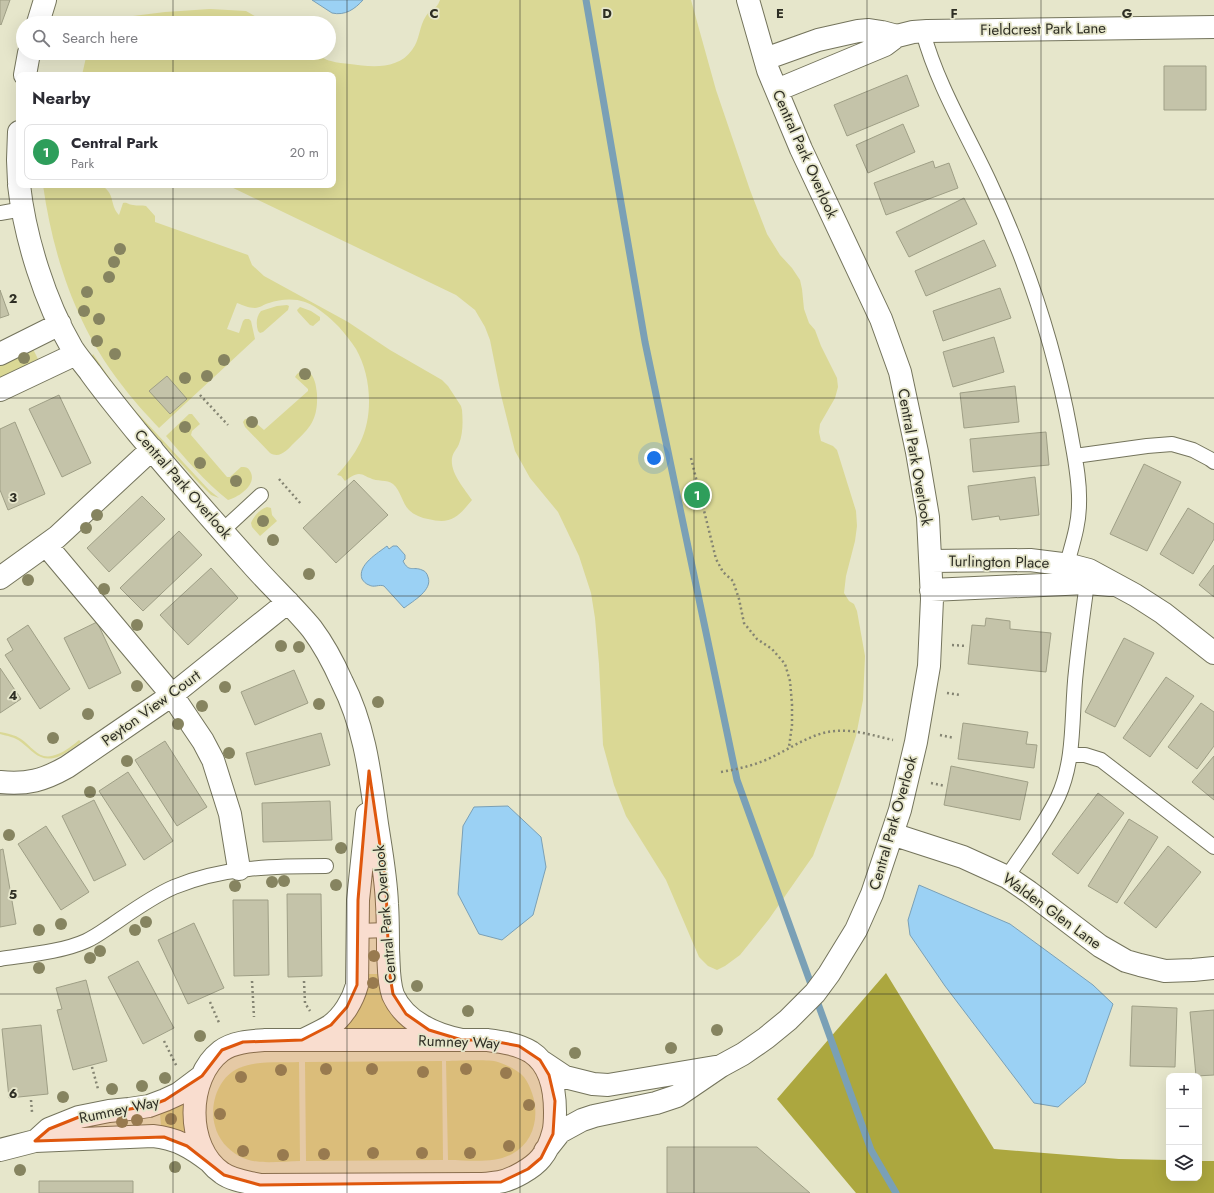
<!DOCTYPE html>
<html lang="en">
<head>
<meta charset="utf-8">
<style>
  body { margin:0; font-family:Jost,sans-serif; background:#f2f2f3; color:#2b2b33 }
  .controls { position:absolute; right:12px; bottom:12px; display:grid; overflow:hidden; border-radius:8px; box-shadow:0 4px 16px #0002 }
  .controls button { width:36px; height:36px; display:grid; place-items:center; padding:0; border:0; border-bottom:1px solid #e1e1e2; background:#fff; color:#2b2b33; font:20px sans-serif }
  .you { position:absolute; left:654px; top:458px; width:14px; height:14px; margin:-10px; border:3px solid #fff; border-radius:50%; background:#1a73e8; box-shadow:0 0 0 6px #1a73e833 }
  .badge { display:grid; place-items:center; width:26px; height:26px; border-radius:50%; background:#ea580c; color:#fff; font-size:13px; font-weight:700 }
  .pin { position:absolute; translate:-50% -50%; border:2px solid #fff; box-shadow:0 1px 4px #0006 }
  .list { margin:0; padding:0; list-style:none }
  h2 { display:flex; justify-content:space-between; align-items:center; height:52px; margin:0; padding:0 16px; font-size:17px }
  h2 small { font-size:13px; font-weight:400; color:#7c7c81 }
  .list li { display:grid; grid-template-columns:26px 1fr auto; gap:12px; align-items:center; box-sizing:border-box; height:56px; margin:0 8px 8px; padding:0 8px; border:1px solid #e1e1e2; border-radius:8px }
  .list b { display:block; font-size:15px; white-space:nowrap }
  .list p { margin:0; font-size:13px; white-space:nowrap; color:#7c7c81 }
  .list em { font-size:13px; font-style:normal; color:#7c7c81 }
  .icon { flex:none; width:22px; height:22px; fill:none; stroke:currentColor; stroke-width:2; stroke-linecap:round; stroke-linejoin:round }
  .map { position:relative; flex:none; width:1214px; height:1193px; overflow:hidden }
  .search { position:absolute; background:#fff; box-shadow:0 4px 16px #0002; left:16px; top:16px; width:320px; height:44px; display:flex; align-items:center; gap:10px; box-sizing:border-box; padding:0 14px; border-radius:22px; color:#7c7c81; font-size:15px }
  .panel { position:absolute; background:#fff; box-shadow:0 4px 16px #0002; left:16px; top:72px; width:320px; height:116px; border-radius:8px }
  .map>svg:first-child { display:block }
  .green { fill:#dad895 }
  .forest { fill:#aca73f }
  .water { fill:#9bd1f4; stroke:#7aa0b6 }
  .lines { fill:none; stroke-linecap:round; stroke-linejoin:round }
  .stream { stroke:#7aa0b6; stroke-width:7 }
  .building { fill:#c4c3a9; stroke:#9f9f86 }
  .service-casing { stroke:#74745c; stroke-width:16 }
  .minor-casing { stroke:#74745c; stroke-width:24 }
  .path { stroke:#848472; stroke-width:2.5; stroke-dasharray:2 3; stroke-linecap:butt }
  .service { stroke:#fff; stroke-width:14 }
  .minor { stroke:#fff; stroke-width:22 }
  .tree { fill:#868460 }
  .marked { fill:#df570d; fill-opacity:0.2; stroke:#df570d; stroke-width:3; stroke-linejoin:round }
  .grid { fill:none; stroke:#2e2e24; stroke-width:1; stroke-opacity:0.55 }
  .labels { text-anchor:middle; stroke-width:3.5; stroke-linejoin:round; paint-order:stroke }
  .street-label { font-size:15px; fill:#2e2e24; stroke:#e6e6cb }
  .grid-label { font-size:13px; text-anchor:middle; font-weight:bold; fill:#2e2e24; stroke:#e6e6cb; stroke-width:3.5; stroke-linejoin:round; paint-order:stroke }
</style>
</head>
<body>
<div class="map">
<svg width="1214" height="1193" viewBox="0 0 1214 1193">
  <rect width="100%" height="100%" fill="#e6e6cb"/>
  <path class="green" d="M440,0h251l25,90 34,100 17,44 13,21 12,13 8,12 2,9 2,20 5,14 6,7 6,16 16,32 1,9 -3,11 -15,26 -1,8 2,9 12,5 4,4 19,61 1,15 -2,15 -9,35 -2,17 5,8 5,3 3,7 8,45 -2,44 -7,36 -17,51 -26,69 -44,63 -29,36 -15,11 -8,4 -9,-4 -9,-9 -33,-77 -40,-64 -12,-31 -11,-40 -4,-81 -4,-46 -4,-25 -12,-37 -21,-44 -28,-34 -15,-27 -14,-56 -11,-55 -5,-13 -10,-17 -19,-15 -229,-110h106v-110h-251l5,-22h228c5,3 10,7 16,8 6,2 13,2 19,3 21,3 48,6 62,-14 8,-10 7,-24 14,-34 5,-8 10,-5 14,-16z
    M210,9l36,2 21,12h-151l17,-7 32,-4z
    M43,185h58c15,9 8,19 18,30l4,-12c5,-1 5,2 10,2 4,1 9,0 13,1l9,10v6l93,33 4,10 12,11 84,46 42,28 52,30 6,6 13,20 1,4c1,11 1,24 -3,34 -2,5 -6,8 -7,14 -2,15 12,30 20,42 -14,17 -21,25 -44,19 -6,-1 -14,-4 -19,-9 -7,-7 -8,-19 -16,-26 -6,-5 -16,-2 -23,-6 -4,-1 -6,-4 -11,-4 -5,0 -10,4 -14,7l-4,-5 -4,-1c9,-10 17,-20 23,-32 14,-28 11,-68 -4,-94 -5,-8 -11,-15 -17,-22 -10,-10 -21,-20 -34,-25 -11,-4 -25,-3 -36,1 -5,1 -9,5 -14,5 -7,0 -12,-3 -18,-5l-10,26 12,4 4,-12 2,-2h4l2,2 4,18 -96,89c-13,-14 -27,-29 -38,-44 -45,-58 -68,-128 -78,-199z
    M287,305l2,1 -1,4 -25,22 -3,1 -2,-2c-2,-7 -2,-14 3,-20l16,-5z
    M300,307l11,4 9,6v3l-7,6 -3,-1 -12,-13 -1,-2z
    M33,349l5,10 -38,19v-13z
    M93,354l22,32 15,19 79,85 10,8 -8,-3 -16,-16 -61,-67 -38,-49 -4,-7z
    M301,371h7c7,6 8,14 9,23 1,25 -6,33 -23,49 -7,7 -14,16 -24,10l-25,-26 -2,-5 2,-3 5,-1 14,12 44,-39v-2l-13,-12 2,-3z
    M189,414h3l8,10 -8,7 -1,4 36,42h3l11,-10c4,0 7,0 9,4 8,13 -11,26 -22,29 -23,-18 -43,-42 -62,-64z
    M267,507l4,1 1,7 5,6 -17,15 -8,-9 -1,-4c3,-7 9,-14 16,-16z
    M0,732c7,1 15,3 21,7 13,9 18,23 37,15 8,-3 15,-9 21,-14l2,2c-7,5 -14,11 -21,14 -19,8 -26,-4 -39,-14 -6,-5 -14,-6 -21,-8z
    M368,974h11l26,55 -62,1 24,-45z
    M442,1061l1,99 -137,1 -1,-99z
    M446,1061c13,0 41,-2 52,1 9,3 20,8 26,15 4,5 6,11 8,16 8,23 2,49 -20,61 -19,10 -43,6 -64,6z
    M299,1062l1,99c-20,0 -43,5 -61,-5 -11,-6 -21,-17 -24,-30 -6,-21 3,-49 24,-58 19,-8 40,-5 60,-6z
    M179,1105h3l2,2 1,23 -3,2 -15,-6h-6l-1,-13 14,-4z"/>
  <path class="forest" d="M886,973l108,176 125,10 50,1v18h30v-17h15v32h-358l-79,-94z"/>
  <path class="water" d="M312,0h51c-8,9 -18,16 -31,13z
    M387,546l2,3 4,-3h4l8,9v4l-2,2c6,12 10,5 19,9 3,1 5,3 6,7 5,13 -15,24 -24,31l-20,-22c-5,-2 -10,2 -15,-1 -3,-1 -5,-3 -7,-6 -5,-14 16,-26 25,-33z
    M508,806l33,31 5,30 -13,48 -31,25 -23,-6 -21,-40 5,-68 11,-19z
    M919,885l91,39 83,61 20,19 -28,79 -27,24 -24,-4 -89,-117 -35,-51 -2,-15z"/>
  <g class="lines">
    <path class="stream" d="M586,0l59,342 92,438 134,370 25,43"/>
  </g>
  <path class="building" d="M0,0h10l-9,25 -1,-1z
    M1164,66h42v44h-42z
    M907,75l12,31 -72,30 -13,-31z
    M903,124l12,28 -47,21 -12,-28z
    M933,161l2,7 14,-5 9,25 -72,27 -12,-32z
    M964,198l13,26 -68,33 -13,-25z
    M984,240l12,26 -70,30 -11,-25z
    M1000,288l11,30 -68,23 -10,-30z
    M0,290l9,25 -9,3z
    M994,337l10,35 -51,15 -10,-35z
    M167,376l20,23 -17,15 -21,-23z
    M1015,386l4,36 -55,6 -4,-35z
    M59,395l32,68 -29,14 -33,-68z
    M15,422l30,72 -37,16 -8,-20v-61z
    M1046,432l3,33 -76,7 -3,-33z
    M1144,464l37,18 -34,69 -37,-17z
    M1035,477l4,38 -39,5 -1,-4 -27,4 -4,-34z
    M354,480l34,35 -52,48 -33,-35z
    M142,496l23,23 -56,53 -22,-24z
    M1188,508l26,16v15l-21,35 -33,-20z
    M179,531l23,24 -59,56 -23,-23z
    M1214,565v32l-15,-12z
    M211,568l27,30 -50,47 -28,-30z
    M986,618l24,3v8l41,4 -5,39 -78,-8 4,-39 13,1z
    M97,622l24,51 -32,16 -25,-51z
    M28,625l42,64 -30,20 -35,-54 8,-5 -6,-11z
    M1124,638l30,15 -39,74 -30,-15z
    M0,668l21,31 -21,14z
    M294,670l14,33 -53,22 -14,-33z
    M1166,677l28,19 -44,61 -27,-19z
    M1201,703l13,9v34l-17,23 -29,-22z
    M963,723l65,9 -2,12 11,1 -3,23 -76,-9z
    M321,733l9,32 -75,20 -9,-32z
    M165,741l42,66 -30,19 -42,-66z
    M1214,756v44l-22,-18z
    M951,766l77,16 -8,38 -76,-15z
    M128,772l45,69 -29,19 -45,-69z
    M1098,793l26,20 -46,61 -26,-20z
    M94,800l32,65 -32,16 -32,-65z
    M330,801l2,39 -69,2 -1,-39z
    M1129,819l29,18 -41,66 -29,-17z
    M46,826l43,66 -28,18 -43,-66z
    M1168,846l33,26 -45,56 -32,-25z
    M3,849l13,75 -16,3v-77z
    M287,894h34l1,82 -34,1z
    M233,900h35l1,75 -35,1z
    M194,923l30,65 -36,16 -30,-64z
    M138,961l36,67 -31,16 -35,-67z
    M86,980l21,81 -34,9 -16,-60 5,-1 -6,-21z
    M1132,1006l45,2 -2,59 -45,-1z
    M1214,1010v65l-18,1 -6,-64z
    M41,1025l7,69 -39,4 -7,-69z
    M667,1147h90l53,46h-143z
    M39,1181h94v12h-94z"/>
  <g class="lines">
    <defs>
      <path id="service" d="M923,32c14,52 43,100 66,149 37,79 65,162 81,249 4,24 10,49 9,74 0,24 -9,46 -14,68
        M0,213l23,-4
        M1075,456l72,-10 25,-2 21,6 17,9 4,3
        M223,530l38,-35
        M1070,755h15l16,5 113,87
        M1007,877c17,-26 37,-51 51,-80 18,-39 13,-84 18,-126 3,-29 7,-59 11,-88
        M358,931l30,-1
        M0,959c26,-4 62,-7 86,-18 9,-4 17,-10 26,-16 19,-13 41,-29 62,-38 48,-20 100,-21 152,-21"/>
      <path id="minor" d="M38,23l7,-23
        M897,36l16,-4 14,-1 287,-4
        M765,59l53,-19 40,-9 11,-1 13,2 15,4 -12,9 -108,45
        M25,75l4,-22
        M19,132l-1,28 1,22
        M19,185c6,53 26,117 53,163 5,8 12,16 18,24 15,21 31,40 47,60 37,44 75,88 113,130 20,23 43,44 62,67 12,16 22,35 30,53 23,45 28,92 35,142 4,26 9,53 10,80 1,15 1,30 1,46 1,15 0,31 5,45 12,27 43,40 69,45
        M0,354l60,-30
        M0,390l76,-36
        M46,545l126,150 31,46 10,19 17,54 9,55
        M931,561l99,-1 40,5 19,5 46,25 28,18 51,40
        M0,578l57,-41 95,-88
        M931,590l156,-7 23,2
        M0,782c27,3 44,-2 67,-15l105,-72 116,-93
        M892,834l71,23 44,20 22,15 71,54 26,15 14,4 25,6 28,-1 21,-2
        M305,1039c8,-4 17,-8 25,-13 13,-9 23,-26 27,-41l1,-85 9,-86
        M265,1040h222c15,2 31,4 44,12 20,13 24,38 24,60 0,7 0,15 -2,21 -2,8 -7,19 -12,25 -8,10 -29,22 -42,24 -7,1 -14,2 -21,2l-218,1c-12,-3 -27,-4 -38,-12 -37,-25 -36,-95 -1,-122 12,-9 30,-10 44,-11z
        M541,1061l24,16 28,7 15,1 107,-18
        M38,1139l11,-10 30,-12 30,-6 20,-2 20,-3 16,-6 13,-6 24,-18
        M0,1150l35,-9 118,-5c23,2 39,12 56,25
        M545,1151l15,-19 22,-12 12,-4 62,-13 21,-7 44,-30 22,-12 23,-16 22,-18 27,-27 14,-19 27,-44 16,-36 28,-84 16,-68 8,-47 5,-29 3,-67 -4,-82 -11,-65 -17,-80 -19,-53 -80,-170 -33,-79 -20,-70"/>
    </defs>
    <use href="#service" class="service-casing"/>
    <use href="#minor" class="minor-casing"/>
    <path class="path" d="M200,395l28,30
      M691,458l25,101 7,13 10,9 6,18 5,24 13,16 15,10 13,15 5,17 2,23v21l-3,22
      M279,479l22,25
      M952,645l15,1
      M947,693l13,2
      M940,735l14,3
      M721,772c17,-3 31,-6 47,-13 22,-10 43,-26 67,-28 19,-2 40,5 58,9
      M931,783l14,3
      M252,981l2,36
      M304,981l1,22 5,8
      M210,1002l10,23
      M164,1041l13,26
      M92,1067l6,22
      M31,1100l1,12"/>
    <use href="#service" class="service"/>
    <use href="#minor" class="minor"/>
  </g>
  <g class="tree">
    <circle cx="120" cy="249" r="6"/>
    <circle cx="114" cy="262" r="6"/>
    <circle cx="109" cy="277" r="6"/>
    <circle cx="87" cy="292" r="6"/>
    <circle cx="84" cy="311" r="6"/>
    <circle cx="99" cy="319" r="6"/>
    <circle cx="97" cy="341" r="6"/>
    <circle cx="115" cy="354" r="6"/>
    <circle cx="24" cy="358" r="6"/>
    <circle cx="224" cy="360" r="6"/>
    <circle cx="305" cy="374" r="6"/>
    <circle cx="207" cy="376" r="6"/>
    <circle cx="185" cy="378" r="6"/>
    <circle cx="252" cy="422" r="6"/>
    <circle cx="185" cy="427" r="6"/>
    <circle cx="200" cy="463" r="6"/>
    <circle cx="236" cy="481" r="6"/>
    <circle cx="97" cy="515" r="6"/>
    <circle cx="263" cy="521" r="6"/>
    <circle cx="86" cy="528" r="6"/>
    <circle cx="273" cy="540" r="6"/>
    <circle cx="309" cy="574" r="6"/>
    <circle cx="28" cy="580" r="6"/>
    <circle cx="104" cy="589" r="6"/>
    <circle cx="137" cy="625" r="6"/>
    <circle cx="281" cy="646" r="6"/>
    <circle cx="299" cy="647" r="6"/>
    <circle cx="137" cy="686" r="6"/>
    <circle cx="225" cy="687" r="6"/>
    <circle cx="378" cy="702" r="6"/>
    <circle cx="319" cy="704" r="6"/>
    <circle cx="202" cy="706" r="6"/>
    <circle cx="88" cy="714" r="6"/>
    <circle cx="178" cy="724" r="6"/>
    <circle cx="53" cy="738" r="6"/>
    <circle cx="229" cy="753" r="6"/>
    <circle cx="127" cy="761" r="6"/>
    <circle cx="90" cy="792" r="6"/>
    <circle cx="9" cy="835" r="6"/>
    <circle cx="341" cy="848" r="6"/>
    <circle cx="284" cy="881" r="6"/>
    <circle cx="272" cy="882" r="6"/>
    <circle cx="336" cy="885" r="6"/>
    <circle cx="235" cy="886" r="6"/>
    <circle cx="146" cy="922" r="6"/>
    <circle cx="61" cy="924" r="6"/>
    <circle cx="39" cy="930" r="6"/>
    <circle cx="135" cy="930" r="6"/>
    <circle cx="100" cy="951" r="6"/>
    <circle cx="374" cy="956" r="6"/>
    <circle cx="90" cy="958" r="6"/>
    <circle cx="39" cy="968" r="6"/>
    <circle cx="373" cy="983" r="6"/>
    <circle cx="417" cy="986" r="6"/>
    <circle cx="468" cy="1011" r="6"/>
    <circle cx="717" cy="1030" r="6"/>
    <circle cx="200" cy="1036" r="6"/>
    <circle cx="671" cy="1048" r="6"/>
    <circle cx="575" cy="1053" r="6"/>
    <circle cx="326" cy="1069" r="6"/>
    <circle cx="372" cy="1069" r="6"/>
    <circle cx="466" cy="1069" r="6"/>
    <circle cx="281" cy="1070" r="6"/>
    <circle cx="423" cy="1072" r="6"/>
    <circle cx="506" cy="1073" r="6"/>
    <circle cx="241" cy="1077" r="6"/>
    <circle cx="165" cy="1078" r="6"/>
    <circle cx="142" cy="1086" r="6"/>
    <circle cx="112" cy="1089" r="6"/>
    <circle cx="63" cy="1097" r="6"/>
    <circle cx="529" cy="1105" r="6"/>
    <circle cx="220" cy="1114" r="6"/>
    <circle cx="171" cy="1119" r="6"/>
    <circle cx="137" cy="1120" r="6"/>
    <circle cx="122" cy="1122" r="6"/>
    <circle cx="509" cy="1146" r="6"/>
    <circle cx="243" cy="1151" r="6"/>
    <circle cx="373" cy="1153" r="6"/>
    <circle cx="422" cy="1153" r="6"/>
    <circle cx="470" cy="1153" r="6"/>
    <circle cx="324" cy="1154" r="6"/>
    <circle cx="283" cy="1155" r="6"/>
    <circle cx="175" cy="1167" r="6"/>
    <circle cx="20" cy="1170" r="6"/>
  </g>
  <path class="marked" d="M369,771l17,115 3,84 4,24 13,20 23,16 33,10h25l32,6 21,14 9,15 6,26 -2,33 -12,24 -13,11 -27,13 -241,3 -36,-10 -37,-29 -23,-9 -129,4 14,-12 30,-12 70,-11 16,-6 37,-24 20,-26 21,-8 59,-2 29,-15 16,-18 10,-22 1,-85z"/>
  <path class="grid" d="M173,0v23M347,0v1193M520,0v1193M694,0v1193M867,0v1193M1041,0v1193M173,53v22M173,185v1008M0,199h1214M0,398h1214M0,596h1214M0,795h1214M0,994h1214"/>
  <g class="labels">
    <g class="street-label">
      <text transform="translate(1043 29) rotate(-1)" y="5">Fieldcrest Park Lane</text>
      <text transform="translate(805 154) rotate(66)" y="5">Central Park Overlook</text>
      <text transform="translate(915 457) rotate(80)" y="5">Central Park Overlook</text>
      <text transform="translate(183 484) rotate(49)" y="5">Central Park Overlook</text>
      <text transform="translate(999 562) rotate(1)" y="5">Turlington Place</text>
      <text transform="translate(151 708) rotate(-36)" y="5">Peyton View Court</text>
      <text transform="translate(893 823) rotate(-74)" y="5">Central Park Overlook</text>
      <text transform="translate(1052 911) rotate(36)" y="5">Walden Glen Lane</text>
      <text transform="translate(385 914) rotate(-95)" y="5">Central Park Overlook</text>
      <text transform="translate(459 1042) rotate(2)" y="5">Rumney Way</text>
      <text transform="translate(119 1110) rotate(-12)" y="5">Rumney Way</text>
    </g>
  </g>
  <g class="grid-label">
    <text x="434" y="18">C</text>
    <text x="607" y="18">D</text>
    <text x="780" y="18">E</text>
    <text x="954" y="18">F</text>
    <text x="1127" y="18">G</text>
    <text x="13" y="303">2</text>
    <text x="13" y="502">3</text>
    <text x="13" y="700">4</text>
    <text x="13" y="899">5</text>
    <text x="13" y="1098">6</text>
  </g>
</svg>
<div class="controls">
<button>+</button>
<button>−</button>
<button><svg class="icon" aria-label="layers" viewBox="0 0 24 24"><path d="M12 4l9 5-9 5-9-5zM3 14l9 5 9-5"/></svg></button>
</div>
<div class="you"></div>
<div class="pin badge" style="left:697px;top:495px;background:#2e9e5b">1</div>
<div class="search"><svg class="icon" aria-label="search" viewBox="0 0 24 24"><circle cx="10" cy="10" r="6"/><path d="M15 15l6 6"/></svg>Search here</div>
<section class="panel">
<h2>Nearby<small></small></h2>
<ul class="list">
<li><span class="badge" style="background:#2e9e5b">1</span><div><b>Central Park</b><p>Park</p></div><em>20 m</em></li>
</ul>
</section>
</div>
</body>
</html>
